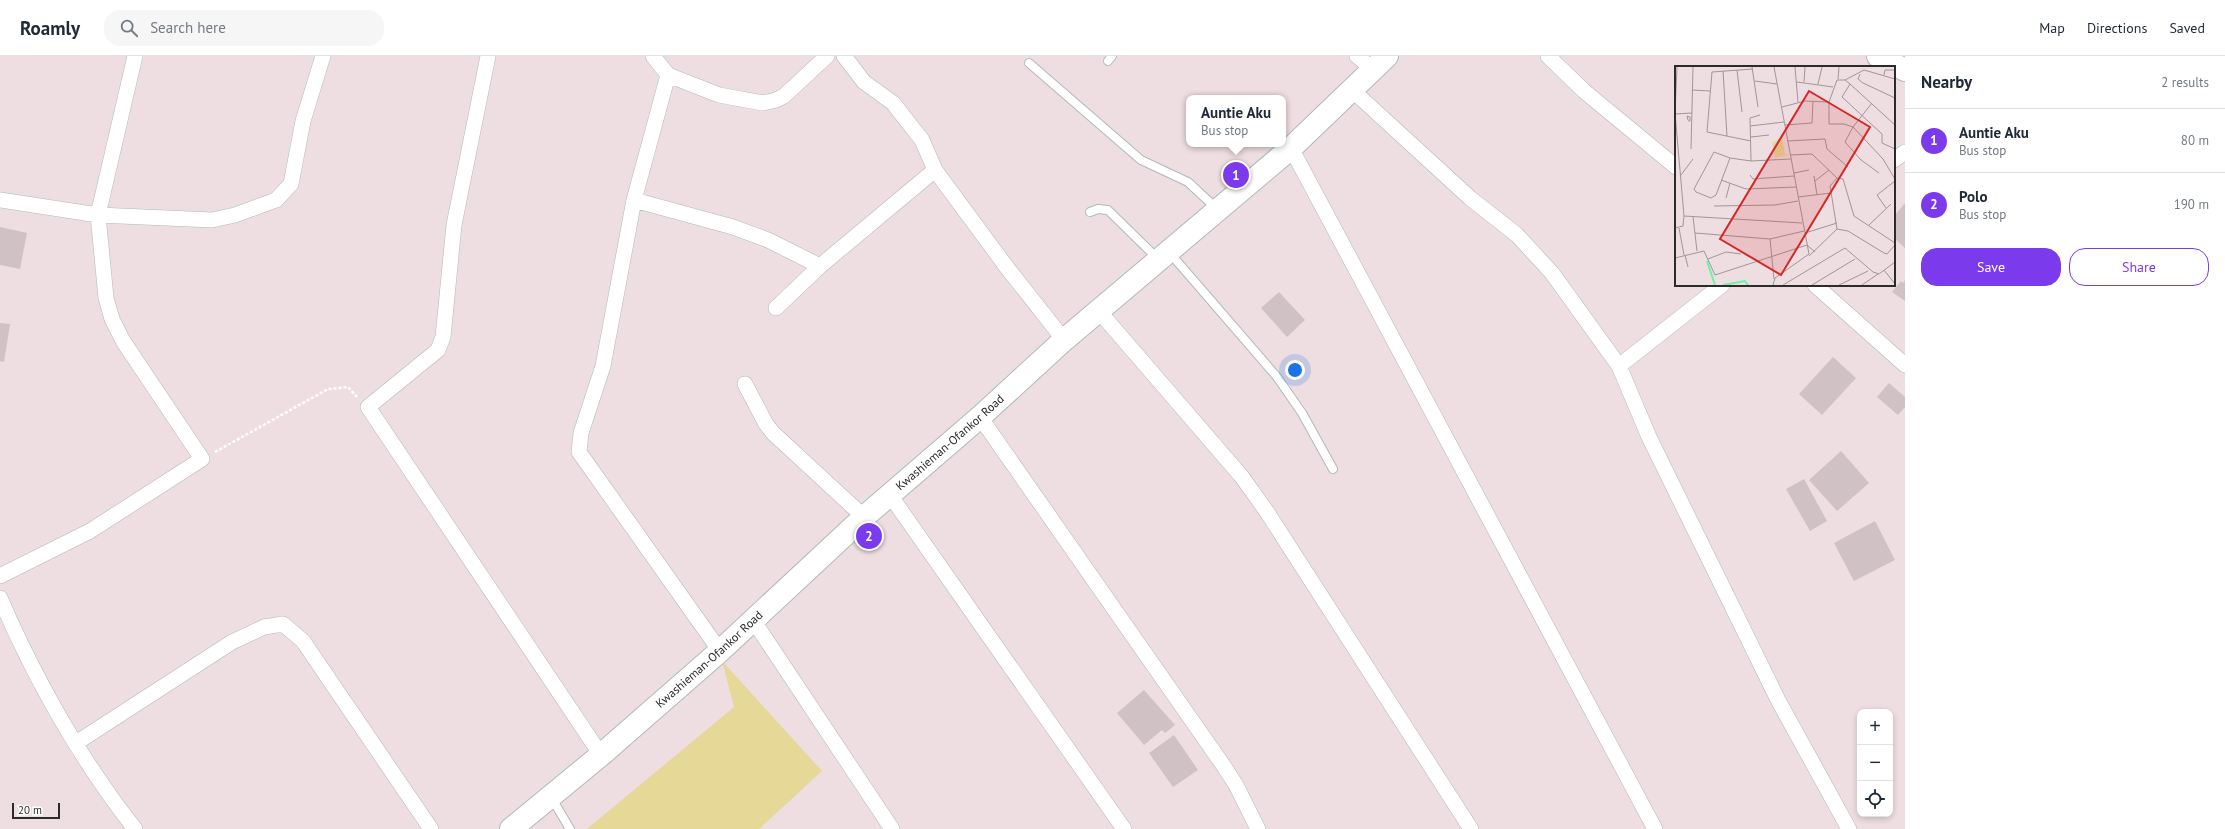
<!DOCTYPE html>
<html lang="en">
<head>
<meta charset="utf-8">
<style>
  body { margin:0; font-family:"PT Sans",sans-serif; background:#f6f6f7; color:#1f2937 }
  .controls { position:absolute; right:12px; bottom:12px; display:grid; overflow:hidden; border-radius:8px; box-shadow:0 2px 6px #0003 }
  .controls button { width:36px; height:36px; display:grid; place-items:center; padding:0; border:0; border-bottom:1px solid #e0e1e3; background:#fff; color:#1f2937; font:20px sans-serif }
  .scale { position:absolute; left:12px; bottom:10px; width:48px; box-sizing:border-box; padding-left:4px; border:2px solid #2b2b2b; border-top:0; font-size:11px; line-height:14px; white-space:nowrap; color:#2b2b2b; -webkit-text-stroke:3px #fff; paint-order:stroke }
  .you { position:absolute; left:1295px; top:314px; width:14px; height:14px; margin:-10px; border:3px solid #fff; border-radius:50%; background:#1a73e8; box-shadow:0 0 0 6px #1a73e833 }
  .badge { display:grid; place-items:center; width:26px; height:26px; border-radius:50%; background:#7c3aed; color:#fff; font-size:13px; font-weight:700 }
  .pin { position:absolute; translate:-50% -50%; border:2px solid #fff; box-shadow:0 1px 4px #0006 }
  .popup { position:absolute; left:1186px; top:39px; width:100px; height:52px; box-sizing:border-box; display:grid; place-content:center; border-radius:8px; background:#fff; filter:drop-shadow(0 1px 3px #0005); font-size:13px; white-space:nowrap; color:#747a83 }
  .popup b { font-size:15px; color:#1f2937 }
  .popup::after { content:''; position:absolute; left:50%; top:100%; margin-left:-8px; border:8px solid transparent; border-top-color:#fff }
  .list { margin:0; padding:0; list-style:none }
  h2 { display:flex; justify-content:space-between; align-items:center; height:52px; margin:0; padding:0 16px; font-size:17px }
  h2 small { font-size:13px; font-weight:400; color:#747a83 }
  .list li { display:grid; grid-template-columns:26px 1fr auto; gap:12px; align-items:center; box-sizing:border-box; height:64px; padding:0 16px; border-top:1px solid #e0e1e3 }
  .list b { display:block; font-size:15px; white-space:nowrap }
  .list p { margin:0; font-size:13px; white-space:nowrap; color:#747a83 }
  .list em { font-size:13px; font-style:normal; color:#747a83 }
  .actions { display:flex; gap:8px; padding:12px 16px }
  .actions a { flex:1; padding:9px 0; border:1px solid #7c3aed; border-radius:16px; text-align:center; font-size:14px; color:#7c3aed }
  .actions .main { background:#7c3aed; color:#fff }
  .icon { flex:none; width:22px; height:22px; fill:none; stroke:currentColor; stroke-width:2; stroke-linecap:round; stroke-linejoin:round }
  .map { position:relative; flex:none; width:1905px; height:773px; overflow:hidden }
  header { display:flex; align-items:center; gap:24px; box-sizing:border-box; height:56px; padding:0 20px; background:#fff; border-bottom:1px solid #e0e1e3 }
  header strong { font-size:19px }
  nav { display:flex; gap:22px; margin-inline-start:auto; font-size:14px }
  .search { width:280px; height:36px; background:#f6f6f7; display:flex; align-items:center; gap:10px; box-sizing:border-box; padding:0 14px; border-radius:16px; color:#747a83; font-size:15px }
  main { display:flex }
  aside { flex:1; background:#fff }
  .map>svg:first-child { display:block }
  .green { fill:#e6d897 }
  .building { fill:#d0c1c5 }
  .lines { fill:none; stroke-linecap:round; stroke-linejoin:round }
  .lane-casing { stroke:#adbbbb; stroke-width:10 }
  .street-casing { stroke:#adbbbb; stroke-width:16 }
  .secondary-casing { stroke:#adbbbb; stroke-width:24 }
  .path { stroke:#fff; stroke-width:2.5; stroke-dasharray:3 2; stroke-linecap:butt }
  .lane { stroke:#fff; stroke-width:8 }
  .street { stroke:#fff; stroke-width:15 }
  .secondary { stroke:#fff; stroke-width:22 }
  .labels { text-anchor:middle; stroke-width:3.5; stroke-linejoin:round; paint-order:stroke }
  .street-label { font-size:12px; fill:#2b2b2b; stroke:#fff }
  .inset-river { fill:none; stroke:#6cf3a6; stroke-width:2 }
  .inset-road { fill:none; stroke:#a09698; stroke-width:1 }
  .view { fill:#d62828; fill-opacity:0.15; stroke:#d62828; stroke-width:2 }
  .inset-edge { fill:none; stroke:#2b2b2b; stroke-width:2 }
</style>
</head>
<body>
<header>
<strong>Roamly</strong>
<div class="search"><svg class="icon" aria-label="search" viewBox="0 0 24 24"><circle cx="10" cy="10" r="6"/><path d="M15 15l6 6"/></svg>Search here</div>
<nav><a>Map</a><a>Directions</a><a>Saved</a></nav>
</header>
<main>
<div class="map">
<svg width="1905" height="773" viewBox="0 0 1905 773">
  <rect width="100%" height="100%" fill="#eedde1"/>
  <path class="green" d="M722,605l100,110 -63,58h-172l147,-122z"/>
  <path class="building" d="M1905,147v45l-11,-10v-22z
    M0,171l27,6 -7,36 -20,-4z
    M1905,224v21l-13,-9 9,-11 2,2z
    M1279,236l26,28 -18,17 -26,-29z
    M0,267l10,1 -6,38 -4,-1z
    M1833,301l23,21 -34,37 -23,-21z
    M1889,327l16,14v10l-7,8 -21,-18z
    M1841,395l28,32 -32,28 -28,-31z
    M1804,423l23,42 -17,10 -24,-42z
    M1875,465l20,39 -41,21 -20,-38z
    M1144,634l31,35 -10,8 -3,-3 -18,15 -27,-32z
    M1174,679l24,35 -25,17 -24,-34z"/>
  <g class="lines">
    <defs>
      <path id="lane" d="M1108,5l4,-5
        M1029,7l112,97 47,22 29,27
        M1090,156l8,-3 10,1 50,49
        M1169,196l108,125 25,36 31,56
        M551,741l19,32"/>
      <path id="street" d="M488,0l-34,169 -11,112 -5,13 -70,57 233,348
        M653,0l15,19 51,20 44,8 13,-3 8,-4 43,-40
        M844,0l20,26 29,21 29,37 13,30 70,95 59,75
        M1357,0l16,13
        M1548,0l36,35 92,76
        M668,19l-34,125 -31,166 -22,67 -2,19 141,199
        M1351,33l119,109 47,37 35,38 67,93 30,71 129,263 71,129
        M1291,92l364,681
        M1894,104l11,-8
        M0,144l98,15 114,5 23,-5 41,-15 15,-16 12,-63 20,-65
        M634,144l99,27 35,13 52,26
        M1815,229l90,80
        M776,252l44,-42 115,-96
        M1098,254l144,167 25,35 204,317
        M1619,310l103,-81
        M745,328l21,40 7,9 91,84
        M980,361l243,348 13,20 22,44
        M890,439l234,334
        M0,520l90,-45 112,-72 -79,-118 -11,-22 -6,-21 -8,-83 37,-159
        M0,542c35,81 80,161 135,231
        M753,564l139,209
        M76,687l156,-101 32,-15 19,-3 20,17 128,188"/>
      <g id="secondary">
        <path d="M1878,0l27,14"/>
        <path id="s1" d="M511,773l90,-74 119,-104 144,-134 116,-100 84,-77 227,-192 96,-92"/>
      </g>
    </defs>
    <use href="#lane" class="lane-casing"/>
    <use href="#street" class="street-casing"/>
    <use href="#secondary" class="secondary-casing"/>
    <path class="path" d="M215,396l113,-63 20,-2 9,10"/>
    <use href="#lane" class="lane"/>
    <use href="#street" class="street"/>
    <use href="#secondary" class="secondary"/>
  </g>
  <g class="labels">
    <g class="street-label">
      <text dy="4" stroke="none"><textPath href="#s1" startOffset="585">Kwashieman-Ofankor Road</textPath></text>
      <text dy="4" stroke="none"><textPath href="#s1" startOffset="261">Kwashieman-Ofankor Road</textPath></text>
    </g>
  </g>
  <g transform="translate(1675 10)">
    <rect width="220" height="220" fill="#eedde1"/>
    <path d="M107,71l3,17 4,1 -14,3 -3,-15z" fill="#e6d897"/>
    <path class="inset-river" d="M32,195l8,24M48,219l22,-4 3,4"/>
    <path class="inset-road" d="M77,1l6,40M120,1l3,35M62,4l5,42M189,4l31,9M48,5l4,65M185,8l-2,5 5,4 32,15M209,9l1,-5h10M163,13l1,-12M170,14l19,-10M80,15l22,3M122,16l36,5M129,16l1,-15M143,18l4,-17M175,18l-8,13 40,37v9l13,6M17,24l18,1M197,37l-19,24 -8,15 16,18 18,13M107,41l23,-6 24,1M0,48l17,-1M13,54l-1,-4 3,1v4h-2M110,59l27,-2 1,-22M220,59l-45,-41 -5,-4h-8l-8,22v22h15l9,3 30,32 12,20M75,60l34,-4M76,71l18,-2M76,75l-44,-9 5,-60 41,-3M112,75l38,-2 2,10 21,18M16,83l2,-82M115,89l22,-1 25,24 6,1 11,37 41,27M55,92l-14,37 -5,3 -15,-6 -2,-3 20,-37 16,6 21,3 40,-2M76,95l-1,-43 10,-3M119,107l15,-3M6,109l12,-16M75,109l3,4 41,-3M139,110l3,19M162,112l-7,8 7,43M46,114l25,9 50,-2M140,115l14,-11M123,131l33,-4M51,132l4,-15M39,140l61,-1 23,-4M211,142l-9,-13 18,-14M9,150l118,7M18,151l4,34M194,159l22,-21M0,162l8,-2 1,-10 -9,-103 2,-46M4,162l5,27M20,167l75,6 34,-8M130,167l32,-10M95,173l4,40M10,189l3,12M134,190l28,-27 11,2 36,22 3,1 8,-9M0,192l29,-7 11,24 92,-30 8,7M33,193l18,-7 15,2M209,204l11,14M98,219l2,-7 34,-24 -35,-187M108,219l62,-37 28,24 6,2 16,-12M137,219l43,-26M164,219l29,-14M187,219l16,-11"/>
    <path class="view" d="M134,25l61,36 -89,148 -61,-36z"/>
    <rect width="220" height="220" class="inset-edge"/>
  </g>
</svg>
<div class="controls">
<button>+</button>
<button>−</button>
<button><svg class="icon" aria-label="locate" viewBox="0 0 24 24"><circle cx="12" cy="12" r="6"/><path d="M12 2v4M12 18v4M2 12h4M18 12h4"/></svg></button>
</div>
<div class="scale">20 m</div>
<div class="you"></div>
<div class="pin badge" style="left:1236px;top:119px">1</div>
<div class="popup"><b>Auntie Aku</b>Bus stop</div>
<div class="pin badge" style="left:869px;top:480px">2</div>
</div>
<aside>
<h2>Nearby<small>2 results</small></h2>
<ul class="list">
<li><span class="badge">1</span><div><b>Auntie Aku</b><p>Bus stop</p></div><em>80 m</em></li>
<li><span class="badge">2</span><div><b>Polo</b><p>Bus stop</p></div><em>190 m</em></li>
</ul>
<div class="actions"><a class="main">Save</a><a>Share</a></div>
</aside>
</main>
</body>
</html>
